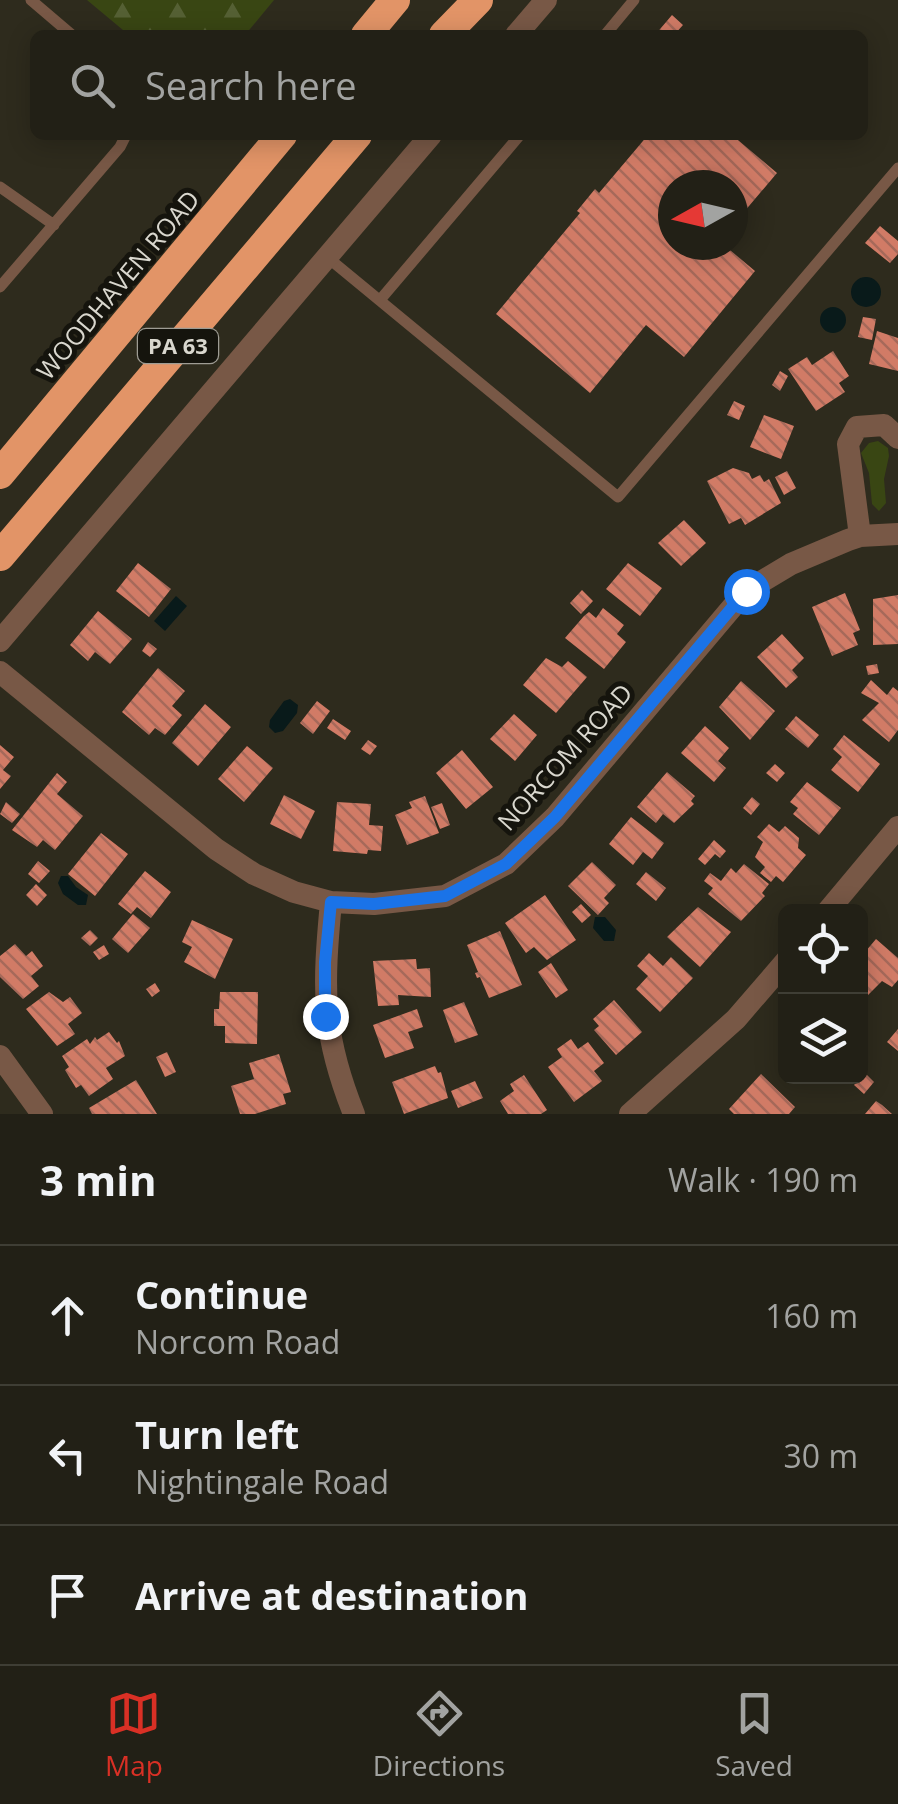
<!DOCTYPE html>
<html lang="en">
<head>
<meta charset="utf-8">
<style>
  body { margin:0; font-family:"Open Sans",sans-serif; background:#2a281f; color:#f1f3f6 }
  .controls { position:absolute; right:30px; bottom:30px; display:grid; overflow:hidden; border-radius:15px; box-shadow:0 5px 25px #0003 }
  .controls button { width:90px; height:90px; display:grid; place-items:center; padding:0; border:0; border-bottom:2px solid #3f3e35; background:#222016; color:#f1f3f6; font:50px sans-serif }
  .compass { position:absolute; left:658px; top:170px; width:90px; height:90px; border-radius:50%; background:#222016; box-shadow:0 5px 25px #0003; rotate:262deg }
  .stop { position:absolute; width:30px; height:30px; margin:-22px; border:8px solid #1a73e8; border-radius:50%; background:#fff }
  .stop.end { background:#1a73e8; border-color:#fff; box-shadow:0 2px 10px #0008 }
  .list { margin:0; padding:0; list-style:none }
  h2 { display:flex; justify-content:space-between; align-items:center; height:130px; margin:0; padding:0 40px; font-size:42px }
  h2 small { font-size:32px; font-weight:400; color:#a2a3a1 }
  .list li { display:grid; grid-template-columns:65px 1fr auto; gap:30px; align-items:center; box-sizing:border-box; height:140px; padding:0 40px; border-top:2px solid #3f3e35 }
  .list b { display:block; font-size:38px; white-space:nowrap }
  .list p { margin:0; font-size:32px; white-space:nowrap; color:#a2a3a1 }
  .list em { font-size:32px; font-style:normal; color:#a2a3a1 }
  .icon { flex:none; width:55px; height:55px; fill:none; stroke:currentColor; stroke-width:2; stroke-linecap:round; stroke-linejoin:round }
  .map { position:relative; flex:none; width:898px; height:1114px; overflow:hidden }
  .search { position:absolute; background:#222016; box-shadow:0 5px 25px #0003; left:30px; right:30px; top:30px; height:110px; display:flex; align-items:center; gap:25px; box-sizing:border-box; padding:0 35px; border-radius:15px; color:#a2a3a1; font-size:38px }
  .sheet { height:550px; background:#222016 }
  nav { display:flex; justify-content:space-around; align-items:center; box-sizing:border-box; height:140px; border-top:2px solid #3f3e35; background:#222016; font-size:28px; color:#a2a3a1 }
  nav a { display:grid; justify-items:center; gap:5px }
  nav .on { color:#d93025 }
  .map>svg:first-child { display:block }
  .green { fill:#394613 }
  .forest { fill:url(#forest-firs) }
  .water { fill:#091a1a }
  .building { fill:url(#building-back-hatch) }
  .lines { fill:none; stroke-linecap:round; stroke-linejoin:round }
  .service { stroke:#785846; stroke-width:11 }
  .minor { stroke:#785846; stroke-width:22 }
  .motorway { stroke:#e29467; stroke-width:30 }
  .route { stroke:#1a73e8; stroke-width:12 }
  .labels { text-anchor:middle; stroke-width:10; stroke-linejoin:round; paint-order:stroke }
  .shield { fill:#15140d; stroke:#9e9c94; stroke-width:2.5 }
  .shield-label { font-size:22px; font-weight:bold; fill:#d9d7ce }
  .street-label { font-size:25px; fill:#d9d7ce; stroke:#15140d }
</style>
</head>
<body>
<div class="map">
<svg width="898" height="1114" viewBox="0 0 898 1114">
  <defs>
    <pattern id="forest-firs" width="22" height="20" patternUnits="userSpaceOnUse" patternTransform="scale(2.5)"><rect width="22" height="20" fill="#394613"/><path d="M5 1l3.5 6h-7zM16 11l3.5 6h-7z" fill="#556034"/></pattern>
    <pattern id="building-back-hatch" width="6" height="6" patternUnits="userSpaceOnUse" patternTransform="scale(2.5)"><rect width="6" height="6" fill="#d17b66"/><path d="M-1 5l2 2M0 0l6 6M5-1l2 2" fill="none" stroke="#a6695a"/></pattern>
  </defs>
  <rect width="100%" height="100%" fill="#2e2b1d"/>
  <path class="green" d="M878,441l10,7 1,8 -5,23 2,24 -7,8 -7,-7 -3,-31 -8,-20 8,-10z"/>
  <path class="forest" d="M87,0h187l-29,35h-116z"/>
  <path class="water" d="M851 292a15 15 0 1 1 30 0a15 15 0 1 1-30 0Z
    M820 320a13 13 0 1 1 26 0a13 13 0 1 1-26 0Z
    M176,596l11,10 -22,25 -11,-10z
    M290,699l8,6 -1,8 -14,18 -8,2 -6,-6 1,-7 14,-19z
    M61,876h7l8,11 12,8 -2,10h-8l-15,-11 -5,-11z
    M595,917h10l11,13 -2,11h-10l-11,-13z"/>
  <path class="building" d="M672,15l11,10 -9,10h-19z
    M648,135h84l45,38 -44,52v-40h-60v60h51l31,26 -71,86 -38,-32 -56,68 -94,-79 84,-101 -3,-2 18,-22 4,4z
    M880,226l18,15v13l-8,9 -25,-20z
    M863,317l13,2 -4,21 -14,-3z
    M877,331l21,7v33l-29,-7z
    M833,351l16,25 -10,7 6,9 -29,19 -28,-42 19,-12 5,8z
    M780,371l8,5 -8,15 -8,-6z
    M734,401l11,5 -6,14 -12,-5z
    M764,415l30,11 -13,33 -31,-12z
    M733,468l16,5 3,6 8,-4 4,7 5,-3 12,24 -36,22 -4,-7 -12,6 -22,-43z
    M787,471l9,17 -12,7 -9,-18z
    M684,520l22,23 -25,23 -23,-23z
    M138,563l33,26 -22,28 -33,-26z
    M628,563l34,25 -22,28 -34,-27z
    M582,590l11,11 -12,13 -11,-11z
    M845,593l15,37 -7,3 5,12 -26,11 -20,-49z
    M898,595v49l-25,1v-46z
    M603,608l21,17 -7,9 9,8 -22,27 -39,-31 19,-22 5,-4 7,6z
    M98,611l34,28 -22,25 -15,-12 -7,9 -18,-16z
    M782,634l22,24 -12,12 6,7 -12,11 -29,-31z
    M148,642l9,7 -7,8 -8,-6z
    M546,658l16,9 6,-6 19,16 -31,36 -33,-28z
    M877,664l2,9 -11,2 -2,-9z
    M158,668l27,23 -13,15 10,9 -17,20 -10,-7 -6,7 -27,-23z
    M871,680l16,15 6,-8 5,4v39l-9,12 -27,-22 17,-17 -18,-10z
    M741,681l34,30 -25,29 -31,-33z
    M317,701l13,10 -17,23 -13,-11z
    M205,704l26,23 -33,39 -26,-23z
    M514,714l23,21 -22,26 -25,-22z
    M796,716l23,19 -11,13 -23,-19z
    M333,719l18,12 -6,9 -18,-12z
    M705,726l24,22 -11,13 8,7 -12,14 -33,-29z
    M844,735l36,29 -22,28 -27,-22 11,-13 -9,-8z
    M368,740l9,6 -7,9 -9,-6z
    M0,745l14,12 -11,13 8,6 -11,13z
    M247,746l26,22 -29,34 -26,-23z
    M462,750l31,37 -27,22 -30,-36z
    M775,764l10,9 -8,9 -11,-9z
    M667,772l28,24 -4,5 3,3 -20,19 -11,-9 -7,9 -19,-16z
    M57,773l10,9 -10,12 26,22 -28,34 -12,-10 -6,7 -25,-17z
    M807,782l34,26 -22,27 -26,-21 5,-6 -8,-6z
    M284,795l31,16 -14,28 -31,-15z
    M425,796l14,37 -32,12 -12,-30 17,-7 -3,-6z
    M752,797l8,7 -9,11 -8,-7z
    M6,802l14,12 -8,9 -12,-9z
    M337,802l34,2 -2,21 14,1 -2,25 -13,-1 -1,4 -34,-3z
    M442,803l8,22 -10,4 -9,-22z
    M631,817l33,26 -12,16 -9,-7 -10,13 -24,-21z
    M769,824l10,8 6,-6 14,12 -1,10 8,7 -23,27 -7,-6 -5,6 -11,-9 5,-6 -10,-10 8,-15 -6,-5z
    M101,833l27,21 -33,42 -27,-22z
    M714,840l12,11 -6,7 -5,-4 -10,11 -7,-6z
    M38,861l12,10 -11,12 -11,-9z
    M592,862l24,23 -12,13 5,5 -11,12 -30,-29z
    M744,864l25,20 -7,9 3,3 -24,25 -33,-27 5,-6 -9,-7 6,-8 11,8 10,-13 5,5z
    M145,871l26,21 -20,26 -14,-11 -6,7 -13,-10z
    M646,872l20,16 -10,13 -20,-17z
    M36,884l11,11 -10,11 -11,-11z
    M545,895l31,45 -29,20 -13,-13 -8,6 -21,-30z
    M581,904l10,11 -9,8 -10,-11z
    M698,907l33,25 -31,35 -33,-30z
    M133,914l17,14 -22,25 -16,-14z
    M192,920l41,19 -18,40 -31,-17 8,-15 -10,-5z
    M90,930l8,8 -8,8 -9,-8z
    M500,931l22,54 -33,13 -9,-21 -3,1 -2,-5 3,-1 -11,-27z
    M876,939l22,19v22l-6,7 -10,-6 -15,15 -7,-6v-32z
    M15,944l11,12 6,-5 11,15 -12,10 8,10 -16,13 -23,-22v-21z
    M104,945l5,9 -10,6 -6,-8z
    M649,953l14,13 8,-9 22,21 -33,34 -24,-23 12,-13 -11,-10z
    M416,959l1,10 13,-1 1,29 -33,-2 1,10 -21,1 -5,-45z
    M551,963l17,27 -12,8 -18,-26z
    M155,983l5,8 -8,6 -6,-8z
    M49,992l14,10 7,-5 12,16 -14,11 7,10 -18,12 -31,-37z
    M220,992h38l-1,52 -32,-1v-17h-11v-17h5z
    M614,1000l28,32 -26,23 -22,-25 5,-4 -6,-7z
    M464,1002l14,33 -23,8 -12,-33z
    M417,1009l6,18 -15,5 6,16 -29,10 -12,-33z
    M898,1029v22l-11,-9z
    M109,1032l8,11 2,-2 6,15 -19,12 7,11 -24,17 -8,-11 -5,3 -11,-18 4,-3 -7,-11 25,-17 3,5 5,-7 2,3z
    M571,1039l7,10 10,-7 16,21 -10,8 8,10 -28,21 -26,-35 14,-10 -5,-8z
    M167,1052l9,20 -11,5 -9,-20z
    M279,1054l12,38 -8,2 3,10 -31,10h-15l-9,-28 23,-7 -5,-16z
    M435,1066l3,7 3,-1 7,26 -44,16 -12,-32z
    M865,1073l9,9 -10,12 -10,-9z
    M761,1074l34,33 -6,7h-55l-5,-5z
    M524,1075l23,35 -6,4h-33l-8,-13 14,-10 -4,-7z
    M136,1080l21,34h-65l-3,-6z
    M475,1081l8,17 -25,10 -7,-17z
    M876,1101l6,4 10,9h-27z"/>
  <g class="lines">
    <path class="service" d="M31,0l41,35
      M605,35l29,-35
      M0,187l54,38
      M327,257l291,240 280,-329
      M0,287l120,-140 6,-12
      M380,300l140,-165"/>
    <path class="minor" d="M516,35l30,-35
      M860,536l-12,-92 9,-17 27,-2 14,13
      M0,641l431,-506
      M0,672l216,177 38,25 40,18 37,10 43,2 71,-8 61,-32 49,-47 191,-226 45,-27 57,-24 12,-4 38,-2
      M331,902c-8,86 -10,130 23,212
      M827,912l71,-85
      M0,1056l42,58
      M630,1114l106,-95 50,-58"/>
    <path class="motorway" d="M366,35l29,-35
      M444,35l34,-35
      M0,474l282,-339
      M0,556l357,-421"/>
  </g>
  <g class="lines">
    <path class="route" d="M325,1016v-54l6,-60 43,2 71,-8 61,-32 49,-47 191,-226"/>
  </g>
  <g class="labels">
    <rect class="shield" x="138" y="329" width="80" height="34" rx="8"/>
    <g class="shield-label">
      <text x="178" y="354">PA 63</text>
    </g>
    <g class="street-label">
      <text transform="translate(118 285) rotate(-50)" y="9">WOODHAVEN ROAD</text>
      <text transform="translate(565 757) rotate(-48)" y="9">NORCOM ROAD</text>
    </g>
  </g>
</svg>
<div class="controls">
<button><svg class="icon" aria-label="locate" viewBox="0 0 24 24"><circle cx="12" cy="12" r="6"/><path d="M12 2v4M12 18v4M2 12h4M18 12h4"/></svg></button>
<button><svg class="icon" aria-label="layers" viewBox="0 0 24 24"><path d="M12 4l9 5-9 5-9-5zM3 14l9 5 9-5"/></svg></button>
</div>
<svg class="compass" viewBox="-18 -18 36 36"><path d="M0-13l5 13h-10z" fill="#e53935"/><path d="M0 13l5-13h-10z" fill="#a2a3a1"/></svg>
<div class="stop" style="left:746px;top:591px"></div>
<div class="stop end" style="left:325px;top:1016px"></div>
<div class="search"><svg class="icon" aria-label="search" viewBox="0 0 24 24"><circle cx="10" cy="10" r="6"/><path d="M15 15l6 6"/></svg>Search here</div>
</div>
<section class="sheet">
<h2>3 min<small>Walk · 190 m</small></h2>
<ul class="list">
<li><svg class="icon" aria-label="ahead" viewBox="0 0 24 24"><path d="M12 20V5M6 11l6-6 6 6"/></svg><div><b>Continue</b><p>Norcom Road</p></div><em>160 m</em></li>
<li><svg class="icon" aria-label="left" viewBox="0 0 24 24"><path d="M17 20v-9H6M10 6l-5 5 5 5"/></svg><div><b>Turn left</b><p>Nightingale Road</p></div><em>30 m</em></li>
<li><svg class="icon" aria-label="arrive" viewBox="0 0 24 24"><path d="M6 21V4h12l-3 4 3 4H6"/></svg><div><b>Arrive at destination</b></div></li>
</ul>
</section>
<nav>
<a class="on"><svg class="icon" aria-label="map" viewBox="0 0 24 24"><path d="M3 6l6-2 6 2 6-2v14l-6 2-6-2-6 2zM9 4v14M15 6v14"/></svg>Map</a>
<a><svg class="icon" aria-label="directions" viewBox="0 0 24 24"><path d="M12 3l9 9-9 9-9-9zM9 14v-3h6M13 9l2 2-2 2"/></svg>Directions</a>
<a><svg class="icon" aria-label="saved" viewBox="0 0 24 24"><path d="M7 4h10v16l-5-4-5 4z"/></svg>Saved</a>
</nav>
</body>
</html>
